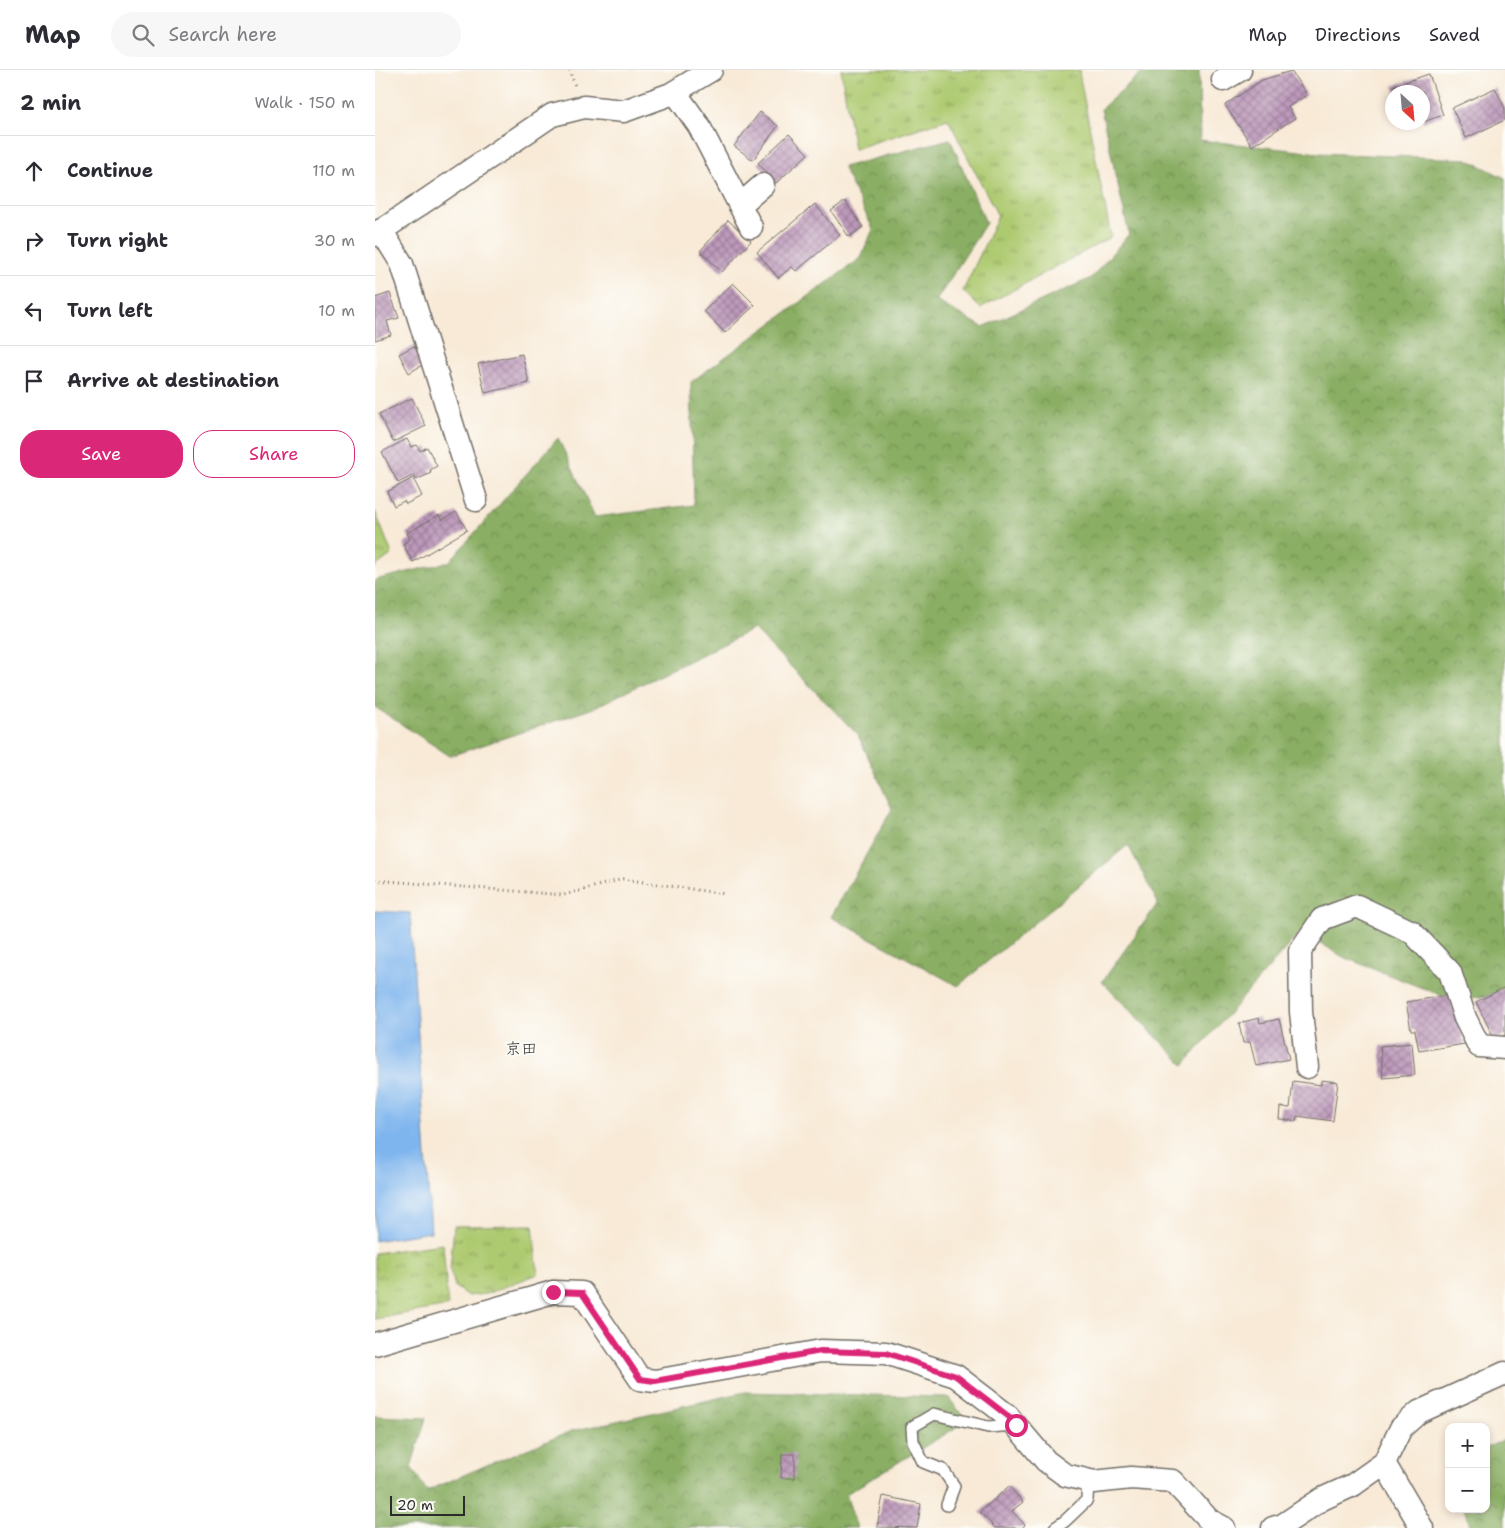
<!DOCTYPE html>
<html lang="en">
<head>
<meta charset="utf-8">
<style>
  body { margin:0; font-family:"Shantell Sans","Klee One",sans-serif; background:#f7f7f7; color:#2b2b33 }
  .controls { position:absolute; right:15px; bottom:15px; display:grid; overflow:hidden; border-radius:10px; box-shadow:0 2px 8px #0003 }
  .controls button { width:45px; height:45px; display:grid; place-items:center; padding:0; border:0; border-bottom:1px solid #e1e1e2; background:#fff; color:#2b2b33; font:25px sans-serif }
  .compass { position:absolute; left:1010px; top:15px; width:45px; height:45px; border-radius:50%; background:#fff; box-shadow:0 2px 8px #0003; rotate:154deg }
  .scale { position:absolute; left:15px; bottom:12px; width:75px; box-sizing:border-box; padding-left:5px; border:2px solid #2b2b2b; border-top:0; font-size:14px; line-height:18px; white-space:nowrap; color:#2b2b2b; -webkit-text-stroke:4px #fdfcf7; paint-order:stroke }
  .stop { position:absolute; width:15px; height:15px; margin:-11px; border:4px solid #db2777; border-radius:50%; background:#fff }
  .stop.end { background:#db2777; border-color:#fff; box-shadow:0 1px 5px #0008 }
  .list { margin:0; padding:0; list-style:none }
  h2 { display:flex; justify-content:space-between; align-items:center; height:65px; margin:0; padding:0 20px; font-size:21px }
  h2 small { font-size:16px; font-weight:400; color:#7c7c81 }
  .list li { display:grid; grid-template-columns:32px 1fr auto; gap:15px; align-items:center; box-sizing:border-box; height:70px; padding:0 20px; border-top:1px solid #e1e1e2 }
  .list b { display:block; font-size:19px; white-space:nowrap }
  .list em { font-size:16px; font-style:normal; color:#7c7c81 }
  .actions { display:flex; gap:10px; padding:15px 20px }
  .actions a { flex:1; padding:11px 0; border:1px solid #db2777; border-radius:20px; text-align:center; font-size:18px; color:#db2777 }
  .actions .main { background:#db2777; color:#fff }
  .icon { flex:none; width:28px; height:28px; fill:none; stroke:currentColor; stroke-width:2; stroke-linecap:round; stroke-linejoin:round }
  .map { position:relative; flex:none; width:1130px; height:1458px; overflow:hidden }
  header { display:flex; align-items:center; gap:30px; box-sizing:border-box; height:70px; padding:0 25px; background:#fff; border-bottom:1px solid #e1e1e2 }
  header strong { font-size:24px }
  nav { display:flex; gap:28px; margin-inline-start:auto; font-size:18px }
  .search { width:350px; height:45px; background:#f7f7f7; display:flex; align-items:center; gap:12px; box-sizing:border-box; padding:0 18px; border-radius:28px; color:#7c7c81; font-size:19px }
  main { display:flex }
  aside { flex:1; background:#fff }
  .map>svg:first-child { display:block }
  .grass { fill:url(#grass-tufts); stroke:#6c7a4e }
  .forest { fill:url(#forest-crowns); stroke:#5a6c47 }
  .water { fill:#7fb5ee; stroke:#55708c }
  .building { fill:url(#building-cross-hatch) }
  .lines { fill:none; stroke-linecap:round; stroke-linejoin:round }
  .lane-casing { stroke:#736e67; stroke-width:14 }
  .street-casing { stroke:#736e67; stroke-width:25 }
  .path { stroke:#736e67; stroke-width:3; stroke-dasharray:1 4; stroke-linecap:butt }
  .lane { stroke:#fff; stroke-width:11 }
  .street { stroke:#fff; stroke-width:22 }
  .route { stroke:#db2777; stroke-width:6 }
  .labels { text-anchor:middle; stroke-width:4; stroke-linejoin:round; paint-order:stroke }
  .quarter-label { font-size:16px; fill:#2b2b2b; stroke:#fdfcf7 }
</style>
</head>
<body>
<header>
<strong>Map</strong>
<div class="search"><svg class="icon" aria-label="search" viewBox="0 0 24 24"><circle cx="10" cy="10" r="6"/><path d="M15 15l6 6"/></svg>Search here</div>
<nav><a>Map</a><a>Directions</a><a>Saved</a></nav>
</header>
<main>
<aside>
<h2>2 min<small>Walk · 150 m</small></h2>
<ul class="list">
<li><svg class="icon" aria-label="ahead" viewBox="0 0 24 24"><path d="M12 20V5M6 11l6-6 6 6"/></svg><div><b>Continue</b></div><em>110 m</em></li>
<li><svg class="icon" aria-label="right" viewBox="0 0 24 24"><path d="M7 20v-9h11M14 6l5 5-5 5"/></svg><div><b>Turn right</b></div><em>30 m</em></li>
<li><svg class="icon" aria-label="left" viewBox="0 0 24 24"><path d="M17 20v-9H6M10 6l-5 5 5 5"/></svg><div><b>Turn left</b></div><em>10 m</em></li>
<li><svg class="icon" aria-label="arrive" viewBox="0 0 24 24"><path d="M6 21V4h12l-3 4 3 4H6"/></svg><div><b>Arrive at destination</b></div></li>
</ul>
<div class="actions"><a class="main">Save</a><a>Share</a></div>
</aside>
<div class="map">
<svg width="1130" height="1458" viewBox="0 0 1130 1458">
  <defs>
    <pattern id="grass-tufts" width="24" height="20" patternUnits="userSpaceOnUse" patternTransform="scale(1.25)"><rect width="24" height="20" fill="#aeca71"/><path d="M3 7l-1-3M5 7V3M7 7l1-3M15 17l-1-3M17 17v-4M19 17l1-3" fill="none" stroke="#8ea45d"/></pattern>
    <pattern id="forest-crowns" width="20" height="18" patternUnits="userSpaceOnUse" patternTransform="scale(1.25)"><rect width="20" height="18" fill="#8aae63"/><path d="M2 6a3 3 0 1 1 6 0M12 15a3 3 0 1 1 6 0" fill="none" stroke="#718e52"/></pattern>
    <pattern id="building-cross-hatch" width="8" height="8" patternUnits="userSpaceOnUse" patternTransform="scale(1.25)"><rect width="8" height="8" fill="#bd99bb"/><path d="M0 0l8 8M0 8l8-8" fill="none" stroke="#9a7d98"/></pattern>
  </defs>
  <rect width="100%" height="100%" fill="#fdfcf7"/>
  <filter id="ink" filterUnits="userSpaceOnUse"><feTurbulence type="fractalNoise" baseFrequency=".02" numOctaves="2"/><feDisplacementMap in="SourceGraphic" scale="10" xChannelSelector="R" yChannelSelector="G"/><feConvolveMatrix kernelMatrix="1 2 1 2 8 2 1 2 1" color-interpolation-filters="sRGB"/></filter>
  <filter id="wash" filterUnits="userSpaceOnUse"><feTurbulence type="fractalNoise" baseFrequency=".0096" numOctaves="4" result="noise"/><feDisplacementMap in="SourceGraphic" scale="20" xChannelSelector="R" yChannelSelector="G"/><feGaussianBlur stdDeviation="1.12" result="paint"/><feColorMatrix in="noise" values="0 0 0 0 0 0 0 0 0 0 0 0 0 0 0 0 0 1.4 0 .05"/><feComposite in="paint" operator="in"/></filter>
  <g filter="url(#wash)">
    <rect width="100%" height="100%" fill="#f8ead7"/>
    <path class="grass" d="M466,0h239l-1,3 32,164 -131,71 -17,-17 35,-75 -50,-97 -94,30z
      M0,441l17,43 -17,13z
      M158,1155l5,49 -52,20 -18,2 -13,-9 -5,-17 4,-44z
      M68,1174l5,62 -73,13v-66z"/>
    <path class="forest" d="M769,0h55l1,70 118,13 149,6 38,19v816l-52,6 -110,-43 -42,-26 -117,134 -82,-83 56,-79 -30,-58 -170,141 -127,-69 61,-108 -34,-74 -104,-106 -163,80 -141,47 -75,-49v-127l74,-18 109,-124 37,79 99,-12 -3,-123 170,-124 12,-29 -30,-62 107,-28 36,84 -50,78 47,26 108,-49 38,-44 -28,-125z
      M370,1322l203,5 19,24 -121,73 11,34h-482v-112l51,2 -15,49 16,24 60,-26 85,-34z
      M1130,1369v89h-34l-7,-19h22v-61z"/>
    <path class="water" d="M0,841l35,2 21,319 -56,9z"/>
    <g id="blocks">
      <path class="building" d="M916,1l16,24 -19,12 7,11 -43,28 -27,-41 37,-25z
        M1054,4l14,41 -20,7v-30h-27l-3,-6z
        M1120,18l10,20v12l-39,18 -14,-30z
        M385,42l18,14 -25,34 -19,-14z
        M414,64l19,20 -32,29 -18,-20z
        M470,131l18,26 -14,10 -18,-26z
        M440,134l25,31 -44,36 -4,-4 -14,11 -21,-26z
        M353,150l23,21 -29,31 -22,-21z
        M358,213l22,22 -30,28 -21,-22z
        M15,223l9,25 -12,3 4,14 -16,5v-42z
        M39,276l10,18 -15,9 -10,-19z
        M147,284l7,29 -44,10 -7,-29z
        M37,328l14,28 -33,16 -14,-28z
        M32,369l4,8 6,-2 3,6 7,-4 10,19 -7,4 1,3 -15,7 -2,-5 -16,8 -16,-31z
        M38,408l9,18 -16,8 -2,-3 -10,5 -7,-14z
        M81,442l11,18 -54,32 -10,-18 7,-5 -3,-6 32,-18 3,5z
        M1130,917v48l-10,5 -19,-38z
        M1074,925l16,49 -46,7 -4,-21h-4l-5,-28z
        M884,948l1,5 19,-4 10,40 -33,7 -6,-24 -7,1 -4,-20z
        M1037,973l3,32 -32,3 -3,-32z
        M946,1010l17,2 -5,39 -36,-5 -1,5 -17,-2 1,-12 10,1 3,-27 28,4z
        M407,1384h13v24h-14z
        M634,1416l14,16 -11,9 13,14 -3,3h-27l-15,-16z
        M508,1426l38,8 -4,24 -40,-1z"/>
    </g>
  </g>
  <g filter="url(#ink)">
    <use href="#blocks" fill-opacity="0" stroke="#736e67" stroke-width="1"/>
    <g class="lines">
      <defs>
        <path id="lane" d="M572,1435l7,-19 -11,-16 -20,-8 -10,-21 -1,-14 22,-13 54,13 28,-2
          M680,1458l10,-7 22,-21 1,-20"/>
        <path id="street" d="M848,10l17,-10
          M300,22l24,34 52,101
          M365,135l23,-20
          M6,160l21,34 74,236
          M0,165l177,-120 32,-8 40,4 47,-17 40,-24
          M932,997l-6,-55 -1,-61 22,-32 35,-13 55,26 38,40 15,46 14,28 26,2
          M0,1274l178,-52 29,1 58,86 15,2 166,-30 65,2 70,23 52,40 38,45 19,14 29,7 37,-4 42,3 36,39 15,8
          M1009,1393l38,65
          M898,1458l10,-3 39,-26 31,-14 31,-22 17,-35 18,-16 86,-39"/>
      </defs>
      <use href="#lane" class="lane-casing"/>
      <use href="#street" class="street-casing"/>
      <path class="path" d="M194,0l6,16
        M0,810l189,15 59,-16 102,15"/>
      <use href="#lane" class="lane"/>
      <use href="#street" class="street"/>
    </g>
  </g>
  <g class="lines" filter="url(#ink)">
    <path class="route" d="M178,1222l29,1 58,86 15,2 166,-30 65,2 70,23 52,40 8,9"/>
  </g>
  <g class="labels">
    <g class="quarter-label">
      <text x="146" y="984">京田</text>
    </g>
  </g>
</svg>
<div class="controls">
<button>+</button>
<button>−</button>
</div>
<svg class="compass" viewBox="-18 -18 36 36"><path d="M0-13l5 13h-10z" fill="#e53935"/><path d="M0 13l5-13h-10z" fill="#7c7c81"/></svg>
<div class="scale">20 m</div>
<div class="stop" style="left:641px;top:1355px"></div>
<div class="stop end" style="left:178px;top:1222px"></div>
</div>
</main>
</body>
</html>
